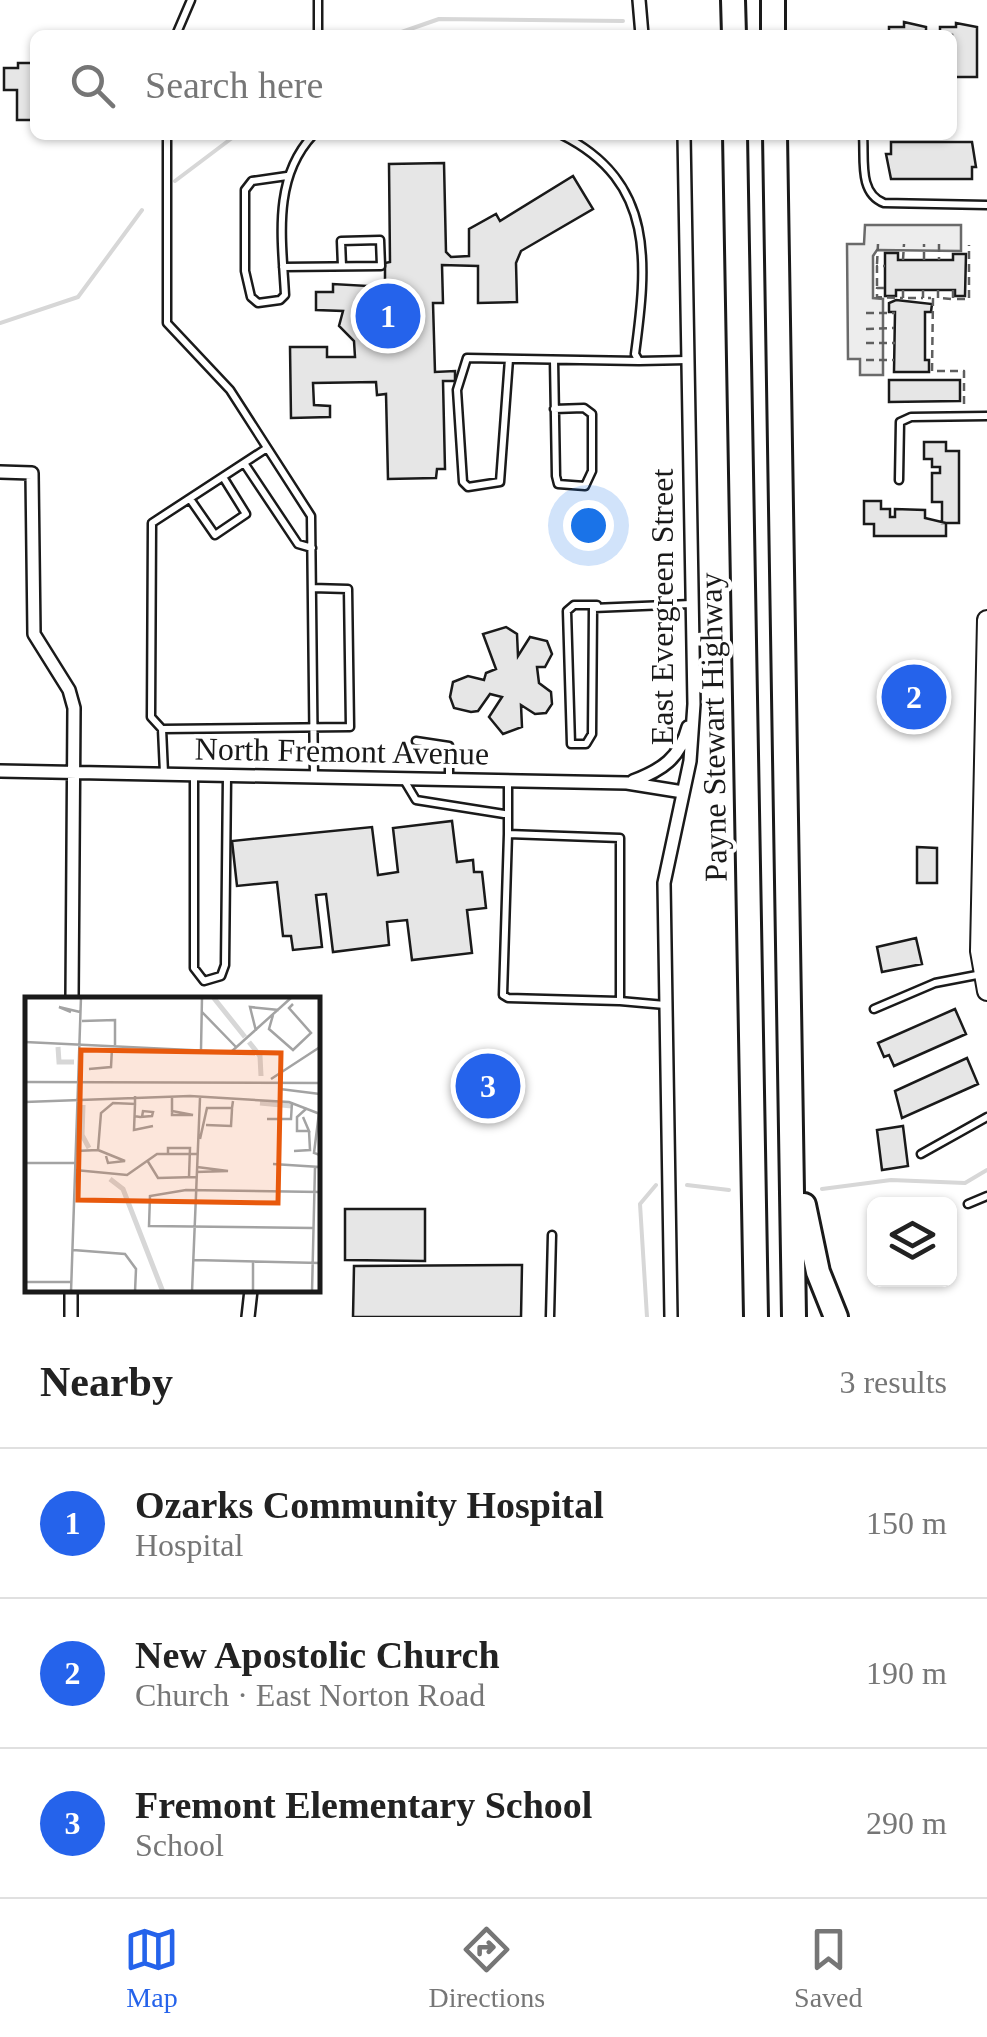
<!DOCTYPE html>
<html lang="en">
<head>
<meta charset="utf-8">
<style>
  body { margin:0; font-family:"Times New Roman",serif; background:#f2f2f2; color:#222 }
  .controls { position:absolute; right:30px; bottom:30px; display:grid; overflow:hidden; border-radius:15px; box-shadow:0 2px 8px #0004 }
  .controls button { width:90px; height:90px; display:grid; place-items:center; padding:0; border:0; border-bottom:2px solid #e0e0e0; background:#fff; color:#222; font:50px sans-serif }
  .you { position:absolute; left:588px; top:525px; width:35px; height:35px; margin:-25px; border:8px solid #fff; border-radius:50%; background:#1a73e8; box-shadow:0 0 0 15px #1a73e833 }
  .badge { display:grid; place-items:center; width:65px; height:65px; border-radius:50%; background:#2563eb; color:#fff; font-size:32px; font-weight:700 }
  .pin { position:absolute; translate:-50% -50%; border:5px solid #fff; box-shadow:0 2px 10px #0006 }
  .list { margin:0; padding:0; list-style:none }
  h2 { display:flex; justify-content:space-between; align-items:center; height:130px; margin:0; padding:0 40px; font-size:42px }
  h2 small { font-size:32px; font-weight:400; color:#767676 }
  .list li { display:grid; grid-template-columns:65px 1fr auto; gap:30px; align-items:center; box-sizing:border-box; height:150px; padding:0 40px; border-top:2px solid #e0e0e0 }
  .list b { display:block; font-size:38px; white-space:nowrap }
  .list p { margin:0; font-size:32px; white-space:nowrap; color:#767676 }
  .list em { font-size:32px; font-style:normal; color:#767676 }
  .icon { flex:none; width:55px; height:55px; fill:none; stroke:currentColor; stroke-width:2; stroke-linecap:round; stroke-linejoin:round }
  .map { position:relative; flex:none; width:987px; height:1317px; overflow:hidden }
  .search { position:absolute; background:#fff; box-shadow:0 2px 8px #0004; left:30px; right:30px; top:30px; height:110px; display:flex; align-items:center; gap:25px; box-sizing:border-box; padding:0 35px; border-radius:15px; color:#767676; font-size:38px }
  .sheet { height:580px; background:#fff }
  nav { display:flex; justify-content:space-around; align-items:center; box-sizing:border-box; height:140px; border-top:2px solid #e0e0e0; background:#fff; font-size:28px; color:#767676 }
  nav a { display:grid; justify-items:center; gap:5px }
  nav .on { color:#2563eb }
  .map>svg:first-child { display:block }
  .built { fill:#ededed; stroke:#6a6a6a; stroke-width:2.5 }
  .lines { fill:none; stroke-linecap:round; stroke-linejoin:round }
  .stream { stroke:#d7d7d7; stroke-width:4 }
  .building { fill:#e6e6e6; stroke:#1a1a1a; stroke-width:2.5 }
  .lane-casing { stroke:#1a1a1a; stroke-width:11 }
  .street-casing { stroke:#1a1a1a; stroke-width:16 }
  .secondary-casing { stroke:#1a1a1a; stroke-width:22 }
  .highway-casing { stroke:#1a1a1a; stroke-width:28 }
  .path { stroke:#5f5f5f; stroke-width:2.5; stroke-dasharray:8 5; stroke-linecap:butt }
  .lane { stroke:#fff; stroke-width:6 }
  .street { stroke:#fff; stroke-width:11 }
  .secondary { stroke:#fff; stroke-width:18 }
  .highway { stroke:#fff; stroke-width:22 }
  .labels { text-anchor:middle; stroke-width:8; stroke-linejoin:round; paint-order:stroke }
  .street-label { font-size:32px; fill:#1a1a1a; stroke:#fff }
  .inset-river { fill:none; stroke:#d7d7d7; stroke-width:5 }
  .inset-road { fill:none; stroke:#a3a3a3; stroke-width:2.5 }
  .view { fill:#e8590c; fill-opacity:0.15; stroke:#e8590c; stroke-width:5 }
  .inset-edge { fill:none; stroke:#1a1a1a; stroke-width:5 }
</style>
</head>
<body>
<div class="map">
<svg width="987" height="1317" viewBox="0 0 987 1317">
  <rect width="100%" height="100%" fill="#fff"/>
  <path class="built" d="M865,225h96v26l-84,-1 -4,6v42l10,1v76h-23v-16h-12l-1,-115h17z"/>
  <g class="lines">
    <path class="stream" d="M393,35l46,-16 184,2
      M175,181l61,-46
      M0,323l78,-26 64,-87
      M687,1185l42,5
      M822,1189l69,-9 74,3 22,-13
      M647,1317l-7,-113 16,-19"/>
  </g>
  <path class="building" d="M904,22l22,5v8h-37v-8h15z
    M956,23l21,4v50h-25v-42h-12v-8h16z
    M18,63h17v57h-18v-30h-13v-22h14z
    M891,142h81l4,25h-4v12h-81l-5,-25h5z
    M444,163l2,89 5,5 18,-1v-27l27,-15 4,7 73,-45 20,33 -72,42 -5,12 1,39 -39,1v-37l-36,-1 1,38h-10l2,69 20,-1v10h-12l2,88h-8l-1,9 -48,1 -2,-85 -9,1 -1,-13 -63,1 1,22 16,1v11l-39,1 -1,-71h37v10h28l-1,-16 -15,-15 4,-15 -27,-1v-18h17v-8l52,3v-24l5,-1 -1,-98z
    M885,253h13v7h55v-6h13l-1,42h-10v-6h-59v6h-11z
    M896,300l36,4 -1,8h-6v48h4v12h-35l1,-60h-6v-9z
    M889,380h71v21l-71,1z
    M924,442h22v9h13v72h-17v-21h-10v-29h8v-6h-8v-8h-8z
    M864,501h17v8h9v8h5v-8l30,1v8l21,5v13h-72v-12h-10z
    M506,627l11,7 1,22 12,-19 17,4 5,13 -7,13h-8l2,16 12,9 1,12 -6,9 -11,1 -14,-9 1,22 -19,7 -14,-17 13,-20 -12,-3 -12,17 -7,1 -17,-4 -4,-11 3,-15 15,-6 16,4 2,-7 10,-4 -13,-35z
    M452,821l5,41 16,-2 1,12h8l4,36 -19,2 5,43 -60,7 -5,-40 -20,2 2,23 -56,7 -7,-58 -10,1 6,52 -29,3 -2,-14h-8l-6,-54 -40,4 -5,-45 140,-14 6,48 20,-3 -5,-44z
    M917,847l20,1v35h-20z
    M916,938l6,26 -40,8 -5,-25z
    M955,1009l11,25 -72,32 -5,-11 -5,2 -6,-14z
    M967,1058l11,26 -76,34 -7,-27z
    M903,1126l5,40 -26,4 -5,-40z
    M345,1209h80v52l-80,-1z
    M522,1265l-1,52h-168l1,-51z"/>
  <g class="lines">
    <defs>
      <path id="lane" d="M176,35l15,-35
        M318,35v-35
        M167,135v188l63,67 81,126 3,262
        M562,135c94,47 85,129 73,219l4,7 48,-1
        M863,135c2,24 -5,58 21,68l103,2
        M287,176l-35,5 -7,9v81l6,26 7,6 22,-3 5,-5c-3,-56 -13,-116 28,-160
        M283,267l98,-1 -1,-26 -39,1 1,25
        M509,359l-9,123 -32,5 -5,-5 -6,-92 10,-32 172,3
        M554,409l30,-1 8,6v57l-7,15 -27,-2 -2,-8 -2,-116
        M244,463l54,81 14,4
        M899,480l1,-58 11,-5 76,-1
        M190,499l25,36 31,-21 -23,-37
        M597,605h-23l-7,6 4,133h15l6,-10 1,-126 98,-4
        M162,729l188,-2 -2,-138 -36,-1
        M416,741l33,5v34
        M164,773l-2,-44 -11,-12 1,-194 115,-75
        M194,776v192l10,13 17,-5 4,-11 2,-188
        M404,780l12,20 88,14
        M508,783v51l112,4v163l45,4
        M508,834l-5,161 5,3 111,3
        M874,1009l61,-26 47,-9
        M921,1154l66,-37
        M968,1204l19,-8
        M550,1317l2,-82"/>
      <path id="street" d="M639,0l3,35
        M0,472l32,1 2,161 35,56 5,18 -2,291
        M0,771l627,12 56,9
        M633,781c29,-11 47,-23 55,-54
        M71,1317v-27
        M248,1317l3,-27
        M671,1317l-7,-434 26,-122 4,-57 -10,-569"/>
      <path id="secondary" d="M987,620l-7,331 7,40"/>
      <path id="highway" d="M733,0l1,35
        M773,0v35
        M735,135l21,1182
        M775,135l19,1182
        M804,1205l14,67 18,45"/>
    </defs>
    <use href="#lane" class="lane-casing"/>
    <use href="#street" class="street-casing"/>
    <use href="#secondary" class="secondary-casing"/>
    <use href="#highway" class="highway-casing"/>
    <path class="path" d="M939,244v16
      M903,260l1,-16
      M924,260v-16
      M877,264l1,-20
      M877,286v-20h8
      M884,288h-7v9l26,1
      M903,290v8h20
      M923,290v8h8
      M938,290v8l14,1
      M953,290v9h16v-54
      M933,298l-1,73h32v34
      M866,313h29
      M866,329l28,-1
      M866,343h29
      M866,360h28"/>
    <use href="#lane" class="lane"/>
    <use href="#street" class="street"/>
    <use href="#secondary" class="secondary"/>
    <use href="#highway" class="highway"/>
  </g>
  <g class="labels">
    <g class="street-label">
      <text transform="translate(662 607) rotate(-90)" y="11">East Evergreen Street</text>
      <text transform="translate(713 727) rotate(-91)" y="11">Payne Stewart Highway</text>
      <text transform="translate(342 751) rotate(1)" y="11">North Fremont Avenue</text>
    </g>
  </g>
  <g transform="translate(25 997)">
    <rect width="295" height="295" fill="#fff"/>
    <path class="inset-river" d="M188,0l32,40M224,45l11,14 1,20M33,50l1,15h15M235,106l32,3M58,108l-1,30 7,13M85,182l13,10 40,103"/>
    <path class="inset-road" d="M46,15l-12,-5 21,5M177,15l34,35M248,18l-4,14 24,21 18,-17 -22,-25 4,-4M57,24l33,-1v25M231,34l-6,-24 29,3M0,45l206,10 61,-55M176,53l1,-53M64,72l22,-2 1,-19M246,82l49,-32M0,85l295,1M255,92l40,5M0,105l165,-6 99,6 31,12M110,107l-1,26 19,-4M147,114v4h21l-21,-4v-15M294,116l-5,40 6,2M109,119l6,1 12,-1 1,-4 -10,-1 -1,6M278,120l6,14h-12v-14l10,-9M242,122h24l1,-17M181,128l25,1 1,-17M175,142l7,-31h25l1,-7M73,153l27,11 -17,2 -2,-7M50,154l23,-1 3,-37 12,-10 22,1v-8M269,154l16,-1 -1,-19M143,157v-6h22l-1,29M122,163l11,18 38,-1M0,166h50M248,167l47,3M50,173l52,5 30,-21h40M171,175l32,-1 -31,-4M288,231l-164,-2 1,-30 36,-6 134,2M48,253l52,4 11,15 -1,23M169,263l126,3M0,285h46M46,295l10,-295M167,295l8,-194M228,295v-31M287,295l3,-125"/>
    <path class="view" d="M56,53l200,3 -3,150 -200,-3z"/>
    <rect width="295" height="295" class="inset-edge"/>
  </g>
</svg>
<div class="controls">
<button><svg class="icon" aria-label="layers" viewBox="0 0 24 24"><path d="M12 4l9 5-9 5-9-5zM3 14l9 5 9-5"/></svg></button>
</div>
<div class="you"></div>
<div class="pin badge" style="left:388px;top:316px">1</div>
<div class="pin badge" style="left:914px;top:697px">2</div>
<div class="pin badge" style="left:488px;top:1086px">3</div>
<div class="search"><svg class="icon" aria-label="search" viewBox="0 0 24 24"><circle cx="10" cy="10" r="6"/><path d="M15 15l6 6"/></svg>Search here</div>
</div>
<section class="sheet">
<h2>Nearby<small>3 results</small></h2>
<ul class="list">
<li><span class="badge">1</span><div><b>Ozarks Community Hospital</b><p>Hospital</p></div><em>150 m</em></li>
<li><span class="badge">2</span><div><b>New Apostolic Church</b><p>Church · East Norton Road</p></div><em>190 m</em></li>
<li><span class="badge">3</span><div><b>Fremont Elementary School</b><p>School</p></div><em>290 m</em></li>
</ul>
</section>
<nav>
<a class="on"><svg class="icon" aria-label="map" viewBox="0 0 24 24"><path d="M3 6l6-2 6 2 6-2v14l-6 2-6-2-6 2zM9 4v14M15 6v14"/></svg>Map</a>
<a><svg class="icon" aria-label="directions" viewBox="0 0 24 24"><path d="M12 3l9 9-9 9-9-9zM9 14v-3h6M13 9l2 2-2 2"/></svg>Directions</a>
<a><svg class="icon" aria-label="saved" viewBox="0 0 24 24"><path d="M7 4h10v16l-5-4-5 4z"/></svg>Saved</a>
</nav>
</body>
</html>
